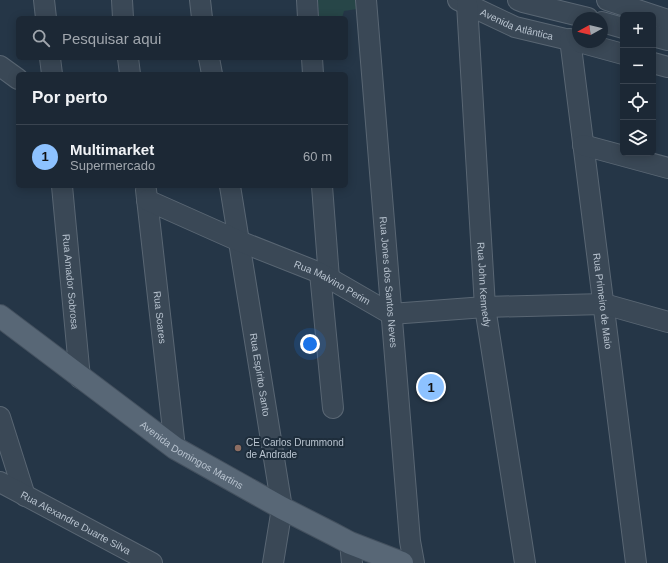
<!DOCTYPE html>
<html lang="pt">
<head>
<meta charset="utf-8">
<style>
  body { margin:0; font-family:Helvetica,sans-serif; background:#293441; color:#f1f3f6 }
  .controls { position:absolute; right:12px; top:12px; display:grid; overflow:hidden; border-radius:6px; box-shadow:0 2px 10px #0003 }
  .controls button { width:36px; height:36px; display:grid; place-items:center; padding:0; border:0; border-bottom:1px solid #3a4450; background:#1c2835; color:#f1f3f6; font:20px sans-serif }
  .compass { position:absolute; left:572px; top:12px; width:36px; height:36px; border-radius:50%; background:#1c2835; box-shadow:0 2px 10px #0003; rotate:262deg }
  .you { position:absolute; left:310px; top:344px; width:14px; height:14px; margin:-10px; border:3px solid #fff; border-radius:50%; background:#1a73e8; box-shadow:0 0 0 6px #1a73e833 }
  .badge { display:grid; place-items:center; width:26px; height:26px; border-radius:50%; background:#8dc2ff; color:#111; font-size:13px; font-weight:700 }
  .pin { position:absolute; translate:-50% -50%; border:2px solid #fff; box-shadow:0 1px 4px #0006 }
  .list { margin:0; padding:0; list-style:none }
  h2 { display:flex; justify-content:space-between; align-items:center; height:52px; margin:0; padding:0 16px; font-size:17px }
  h2 small { font-size:13px; font-weight:400; color:#a0a6ad }
  .list li { display:grid; grid-template-columns:26px 1fr auto; gap:12px; align-items:center; box-sizing:border-box; height:64px; padding:0 16px; border-top:1px solid #3a4450 }
  .list b { display:block; font-size:15px; white-space:nowrap }
  .list p { margin:0; font-size:13px; white-space:nowrap; color:#a0a6ad }
  .list em { font-size:13px; font-style:normal; color:#a0a6ad }
  .icon { flex:none; width:22px; height:22px; fill:none; stroke:currentColor; stroke-width:2; stroke-linecap:round; stroke-linejoin:round }
  .map { position:relative; flex:none; width:668px; height:563px; overflow:hidden }
  .search { position:absolute; background:#1c2835; box-shadow:0 2px 10px #0003; left:16px; top:16px; width:332px; height:44px; display:flex; align-items:center; gap:10px; box-sizing:border-box; padding:0 14px; border-radius:6px; color:#a0a6ad; font-size:15px }
  .panel { position:absolute; background:#1c2835; box-shadow:0 2px 10px #0003; left:16px; top:72px; width:332px; height:116px; border-radius:6px }
  .map>svg:first-child { display:block }
  .green { fill:#274648 }
  .lines { fill:none; stroke-linecap:round; stroke-linejoin:round }
  .minor-casing { stroke:#596673; stroke-width:22 }
  .major-casing { stroke:#44515f; stroke-width:24 }
  .minor { stroke:#3a4856; stroke-width:20 }
  .major { stroke:#586776; stroke-width:22 }
  .education-dot { fill:#8d6e63; stroke:#1e2d3b; stroke-width:1.5 }
  .labels { text-anchor:middle; stroke-width:4; stroke-linejoin:round; paint-order:stroke }
  .street-label { font-size:10px; fill:#b8c3cf; stroke:#1e2d3b }
  .poi-label { font-size:10px; fill:#b8c3cf; stroke:#1e2d3b; text-anchor:start }
</style>
</head>
<body>
<div class="map">
<svg width="668" height="563" viewBox="0 0 668 563">
  <rect width="100%" height="100%" fill="#253647"/>
  <path class="green" d="M318,0h38l1,9 -13,2 -2,7h-23z"/>
  <g class="lines">
    <defs>
      <g id="minor">
        <path d="M44,0l2,18"/>
        <path d="M122,0l1,18"/>
        <path d="M200,0l2,18"/>
        <path d="M307,0l1,18"/>
        <path id="s1" d="M366,0l44,541 4,22"/>
        <path id="s2" d="M458,0l57,27 63,15"/>
        <path d="M518,0l5,2 65,16"/>
        <path d="M607,0l61,20"/>
        <path id="s3" d="M467,4l18,303 40,256"/>
        <path d="M602,22l21,6"/>
        <path d="M653,36l15,4"/>
        <path id="s4" d="M570,39l66,524"/>
        <path d="M579,42l44,12"/>
        <path d="M50,58l2,16"/>
        <path d="M128,58l2,16"/>
        <path d="M209,58l3,16"/>
        <path d="M312,58l1,16"/>
        <path d="M653,63l15,4"/>
        <path d="M0,66l18,13"/>
        <path d="M583,145l85,23"/>
        <path id="s5" d="M62,186l18,192"/>
        <path id="s6" d="M230,186l52,322 -9,55"/>
        <path d="M322,186l7,92"/>
        <path id="s7" d="M146,190l29,258"/>
        <path id="s8" d="M147,200l92,41 81,32 71,41 94,-7 119,-3 64,18"/>
        <path d="M320,273l13,135"/>
        <path d="M0,417l25,79"/>
        <path id="s9" d="M0,482l152,81"/>
        <path d="M350,543l2,20"/>
      </g>
      <g id="major">
        <path id="s10" d="M0,316l175,132 107,60 51,26 17,9 52,20"/>
      </g>
    </defs>
    <use href="#minor" class="minor-casing"/>
    <use href="#major" class="major-casing"/>
    <use href="#minor" class="minor"/>
    <use href="#major" class="major"/>
  </g>
  <circle class="education-dot" cx="238" cy="448" r="4"/>
  <g class="labels">
    <g class="street-label">
      <text dy="4" stroke="none"><textPath href="#s2" startOffset="64">Avenida Atlântica</textPath></text>
      <text dy="4" stroke="none"><textPath href="#s5" startOffset="96">Rua Amador Sobrosa</textPath></text>
      <text dy="4" stroke="none"><textPath href="#s8" startOffset="203">Rua Malvino Perim</textPath></text>
      <text dy="4" stroke="none"><textPath href="#s1" startOffset="283">Rua Jones dos Santos Neves</textPath></text>
      <text dy="4" stroke="none"><textPath href="#s3" startOffset="281">Rua John Kennedy</textPath></text>
      <text dy="4" stroke="none"><textPath href="#s4" startOffset="264">Rua Primeiro de Maio</textPath></text>
      <text dy="4" stroke="none"><textPath href="#s7" startOffset="128">Rua Soares</textPath></text>
      <text dy="4" stroke="none"><textPath href="#s6" startOffset="191">Rua Espírito Santo</textPath></text>
      <text dy="4" stroke="none"><textPath href="#s10" startOffset="237">Avenida Domingos Martins</textPath></text>
      <text dy="4" stroke="none"><textPath href="#s9" startOffset="86">Rua Alexandre Duarte Silva</textPath></text>
    </g>
    <g class="poi-label">
      <text x="246" y="446">CE Carlos Drummond<tspan x="246" dy="12">de Andrade</tspan></text>
    </g>
  </g>
</svg>
<div class="controls">
<button>+</button>
<button>−</button>
<button><svg class="icon" aria-label="locate" viewBox="0 0 24 24"><circle cx="12" cy="12" r="6"/><path d="M12 2v4M12 18v4M2 12h4M18 12h4"/></svg></button>
<button><svg class="icon" aria-label="layers" viewBox="0 0 24 24"><path d="M12 4l9 5-9 5-9-5zM3 14l9 5 9-5"/></svg></button>
</div>
<svg class="compass" viewBox="-18 -18 36 36"><path d="M0-13l5 13h-10z" fill="#e53935"/><path d="M0 13l5-13h-10z" fill="#a0a6ad"/></svg>
<div class="you"></div>
<div class="pin badge" style="left:431px;top:387px">1</div>
<div class="search"><svg class="icon" aria-label="search" viewBox="0 0 24 24"><circle cx="10" cy="10" r="6"/><path d="M15 15l6 6"/></svg>Pesquisar aqui</div>
<section class="panel">
<h2>Por perto<small></small></h2>
<ul class="list">
<li><span class="badge">1</span><div><b>Multimarket</b><p>Supermercado</p></div><em>60 m</em></li>
</ul>
</section>
</div>
</body>
</html>
